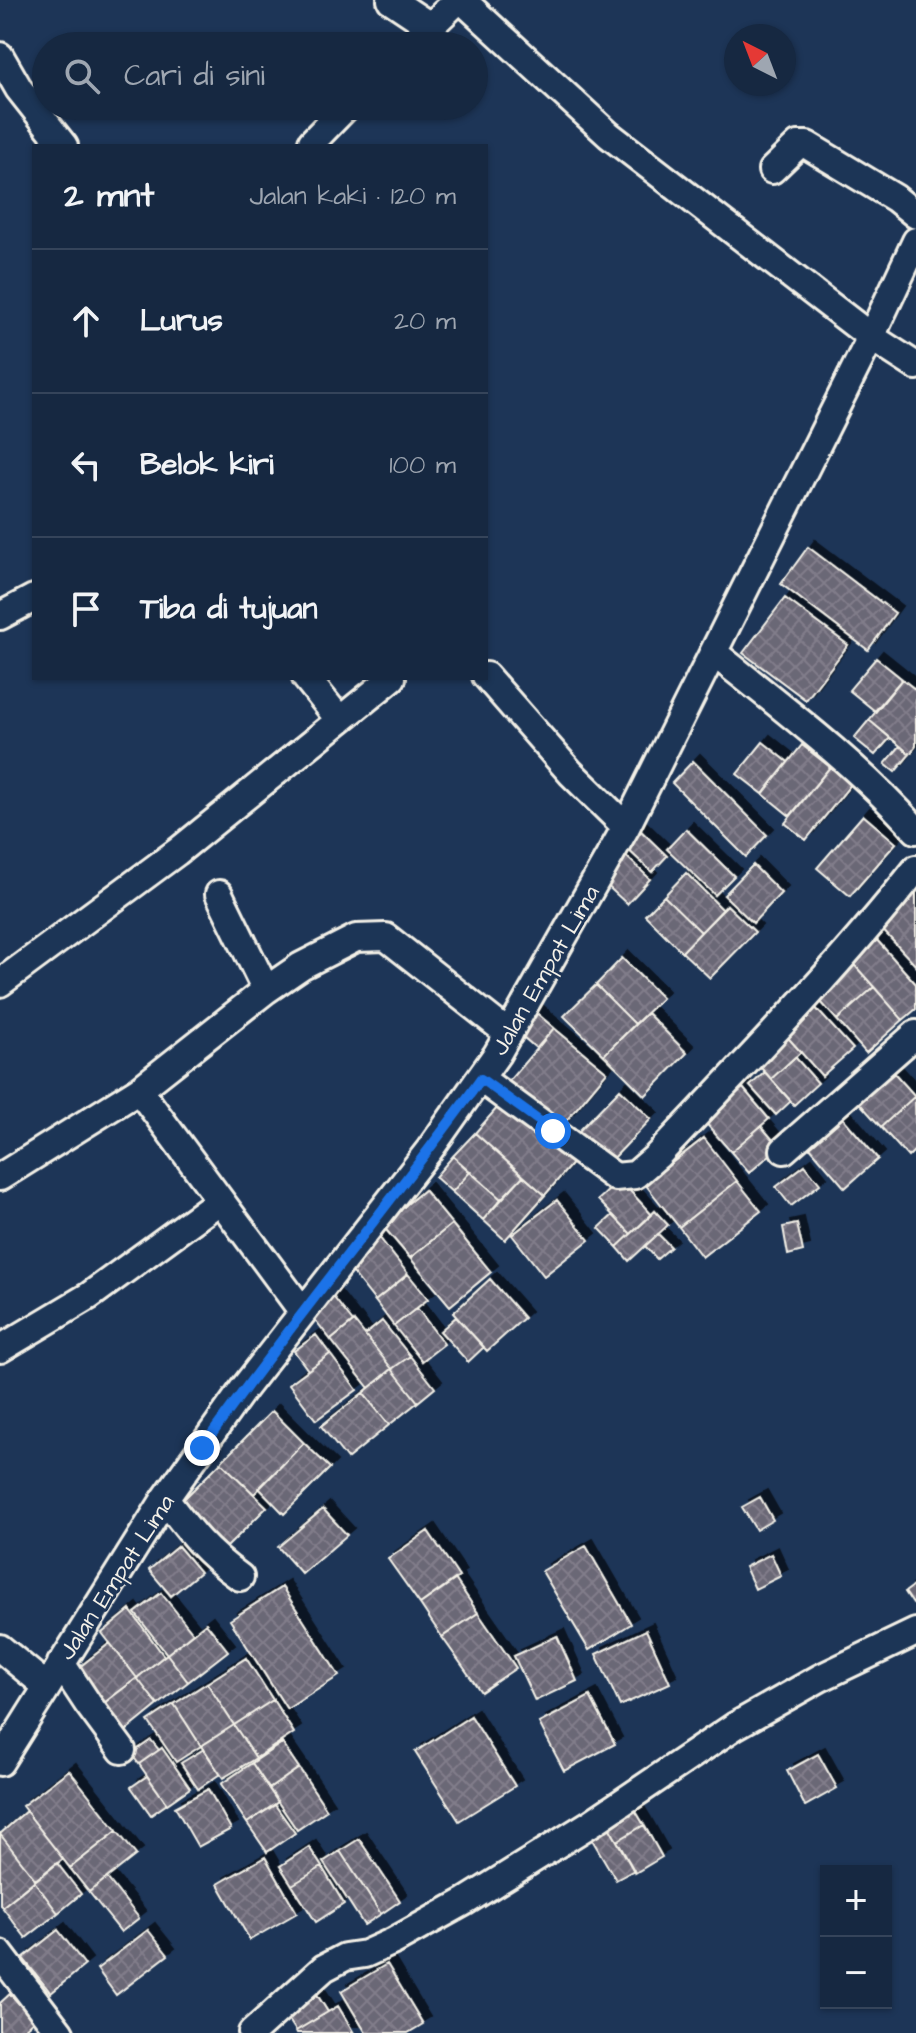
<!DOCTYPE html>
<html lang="id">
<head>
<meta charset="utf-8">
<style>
  body { margin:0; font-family:"Architects Daughter",sans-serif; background:#1f3048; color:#f1f3f6 }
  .controls { position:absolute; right:24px; bottom:24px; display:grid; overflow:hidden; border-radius:0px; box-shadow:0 2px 6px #0004 }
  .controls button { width:72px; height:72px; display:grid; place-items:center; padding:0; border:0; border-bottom:2px solid #35445a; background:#162841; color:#f1f3f6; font:40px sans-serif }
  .compass { position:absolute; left:724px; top:24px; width:72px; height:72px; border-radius:50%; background:#162841; box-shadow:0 2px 6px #0004; rotate:318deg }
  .stop { position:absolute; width:24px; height:24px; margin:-18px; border:6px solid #1a73e8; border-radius:50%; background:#fff }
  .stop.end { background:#1a73e8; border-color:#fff; box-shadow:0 2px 8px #0008 }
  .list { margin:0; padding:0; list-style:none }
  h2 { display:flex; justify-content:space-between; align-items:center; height:104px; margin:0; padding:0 32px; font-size:34px }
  h2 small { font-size:26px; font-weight:400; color:#9ea6b1 }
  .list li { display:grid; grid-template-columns:52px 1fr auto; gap:24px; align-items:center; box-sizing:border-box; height:144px; padding:0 32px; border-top:2px solid #35445a }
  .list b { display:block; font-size:30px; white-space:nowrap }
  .list em { font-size:26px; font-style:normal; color:#9ea6b1 }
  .icon { flex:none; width:44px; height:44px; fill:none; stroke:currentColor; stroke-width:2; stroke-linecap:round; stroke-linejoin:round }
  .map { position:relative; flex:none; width:916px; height:2033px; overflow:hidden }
  .search { position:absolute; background:#162841; box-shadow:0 2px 6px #0004; left:32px; top:32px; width:456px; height:88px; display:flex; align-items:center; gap:20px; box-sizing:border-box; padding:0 28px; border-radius:44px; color:#9ea6b1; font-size:30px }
  .panel { position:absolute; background:#162841; box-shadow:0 2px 6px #0004; left:32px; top:144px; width:456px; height:536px; border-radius:0px }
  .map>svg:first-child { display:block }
  .building { fill:url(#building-cross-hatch); stroke:#f4f1e8; stroke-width:2; filter:url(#shadow) }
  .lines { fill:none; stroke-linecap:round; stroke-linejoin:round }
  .minor-casing { stroke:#f4f1e8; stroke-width:32 }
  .minor { stroke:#1d3557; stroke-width:26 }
  .route { stroke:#1a73e8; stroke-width:10 }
  .labels { text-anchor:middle; stroke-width:6; stroke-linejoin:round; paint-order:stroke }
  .street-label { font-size:24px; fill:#f4f1e8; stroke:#1d3557 }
</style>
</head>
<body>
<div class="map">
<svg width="916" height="2033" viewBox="0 0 916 2033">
  <defs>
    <pattern id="building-cross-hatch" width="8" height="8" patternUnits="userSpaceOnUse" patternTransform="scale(2)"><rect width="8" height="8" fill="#6b6776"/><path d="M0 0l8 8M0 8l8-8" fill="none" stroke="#817d8a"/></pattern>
    <filter id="shadow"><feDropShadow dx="7" dy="-7" stdDeviation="0" flood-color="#0009"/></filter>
  </defs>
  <rect width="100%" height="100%" fill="#1d3557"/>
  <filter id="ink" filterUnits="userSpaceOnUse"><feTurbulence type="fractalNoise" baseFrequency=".0125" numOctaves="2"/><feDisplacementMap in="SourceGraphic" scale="16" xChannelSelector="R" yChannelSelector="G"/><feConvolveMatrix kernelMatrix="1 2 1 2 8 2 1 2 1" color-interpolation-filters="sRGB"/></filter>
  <g filter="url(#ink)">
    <path class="building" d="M808,547l87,66 -27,37 -87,-66z
      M785,598l63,47 -42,55 -63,-47z
      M876,658l26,21 -27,32 -26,-21z
      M902,679l14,11v56l-6,8 -41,-34z
      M869,720l21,18 -15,17 -21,-17z
      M763,742l25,20 -25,32 -26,-20z
      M802,745l28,22 -40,49 -27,-22z
      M900,746l10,8 -15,18 -10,-8z
      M693,761l74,74 -21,22 -74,-74z
      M830,767l22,16 -46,57 -21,-17z
      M863,815l33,28 -46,53 -33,-28z
      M639,829l28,27 -15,16 -29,-27z
      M686,829l48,47 -19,19 -48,-46z
      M625,855l25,24 -23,25 -25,-23z
      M753,865l28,28 -28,30 -29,-28z
      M686,873l37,37 -22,22 -37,-36z
      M916,892v74l-37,-40z
      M664,896l37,36 -19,20 -37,-37z
      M727,905l28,27 -45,46 -28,-26z
      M876,939l40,45v25l-13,11 -52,-59z
      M622,958l40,40 -27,26 -39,-39z
      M851,961l23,26 -37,33 -23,-26z
      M596,985l39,39 -31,31 -40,-39z
      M874,987l29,33 -37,33 -29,-33z
      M812,1004l41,45 -31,27 -40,-45z
      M533,1010l21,18 -17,21 -21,-18z
      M647,1013l40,40 -42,43 -41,-41z
      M554,1028l53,44 -46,55 -53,-45z
      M782,1031l19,21 -30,27 -19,-21z
      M795,1057l23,26 -24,22 -23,-26z
      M887,1065l28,31 -34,31 -28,-31z
      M765,1072l26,29 -15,14 -26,-29z
      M743,1088l26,31 -38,33 -27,-31z
      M620,1089l31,30 -42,44 -32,-30z
      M915,1096l1,53 -8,8 -27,-30z
      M505,1099l69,62 -29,34 -70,-62z
      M842,1117l36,42 -33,29 -36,-42z
      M761,1126l18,21 -30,26 -18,-21z
      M475,1133l48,43 -22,23 -48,-43z
      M704,1138l33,43 -58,46 -34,-43z
      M453,1156l17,16 -18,20 -17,-15z
      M805,1165l15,19 -29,22 -15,-19z
      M470,1172l31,27 -18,21 -31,-28z
      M523,1176l22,19 -40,45 -22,-20z
      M620,1180l32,35 -21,19 -33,-34z
      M737,1181l24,30 -59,46 -23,-30z
      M424,1190l28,34 -42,34 -28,-33z
      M557,1200l32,40 -45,36 -32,-41z
      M655,1211l13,14 -39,36 -12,-14z
      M613,1215l18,19 -14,13 -18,-19z
      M452,1224l39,48 -41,34 -40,-48z
      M797,1224l6,27 -15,4 -5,-28z
      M658,1234l13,13 -14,12 -12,-13z
      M379,1237l29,37 -33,27 -29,-37z
      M408,1274l20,25 -34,27 -19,-25z
      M490,1279l34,39 -37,33 -34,-38z
      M331,1294l22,28 -22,18 -22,-28z
      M417,1308l27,36 -22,17 -28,-35z
      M456,1317l28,30 -16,15 -28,-31z
      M354,1321l38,48 -23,19 -38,-48z
      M382,1321l28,35 -18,13 -27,-34z
      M316,1335l14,19 -22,16 -14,-19z
      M330,1354l27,36 -41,30 -27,-36z
      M410,1356l25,32 -17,14 -26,-33z
      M392,1369l26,33 -29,23 -26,-32z
      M363,1393l26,32 -42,34 -26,-33z
      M272,1411l32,32 -50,51 -33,-32z
      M304,1443l26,25 -46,46 -25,-26z
      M221,1462l46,45 -43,43 -46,-45z
      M760,1497l13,23 -17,10 -14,-23z
      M323,1509l24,26 -45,39 -24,-27z
      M428,1531l31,46 -39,27 -32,-45z
      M178,1546l22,26 -29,24 -22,-26z
      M586,1546l45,78 -42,26 -47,-79z
      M771,1554l10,22 -26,13 -10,-22z
      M455,1579l23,34 -36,24 -22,-33z
      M916,1584v17l-3,3 -8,-12z
      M282,1587l57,89 -52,33 -57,-89z
      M161,1593l32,40 -26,21 -32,-41z
      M130,1610l34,46 -27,22 -35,-45z
      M478,1613l38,55 -35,24 -39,-55z
      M206,1623l22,28 -40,31 -21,-28z
      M646,1630l24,53 -50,23 -24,-52z
      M557,1636l20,45 -42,20 -21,-45z
      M110,1643l27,35 -33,25 -27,-34z
      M167,1654l21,28 -30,23 -21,-27z
      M246,1658l27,42 -39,25 -27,-42z
      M137,1678l21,27 -32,26 -22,-28z
      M207,1683l27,42 -33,21 -27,-42z
      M590,1696l25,48 -51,27 -25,-48z
      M273,1700l21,33 -38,25 -22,-33z
      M174,1704l27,42 -25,16 -28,-41z
      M471,1716l44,70 -56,35 -44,-69z
      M234,1725l22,33 -33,20 -22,-32z
      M151,1740l8,10 -20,14 -8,-10z
      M282,1743l17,25 -30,21 -17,-26z
      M162,1748l28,40 -23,16 -28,-40z
      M204,1749l16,25 -22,15 -17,-26z
      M818,1754l19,34 -32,18 -18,-35z
      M252,1763l26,39 -31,21 -26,-39z
      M299,1768l28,42 -30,20 -28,-41z
      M69,1770l48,61 -47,37 -48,-62z
      M147,1776l20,28 -16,11 -20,-28z
      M208,1789l23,40 -33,18 -23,-40z
      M275,1805l20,28 -28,19 -20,-29z
      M632,1805l12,20 -27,16 -12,-21z
      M26,1811l37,48 -27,21 -36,-46z
      M605,1820l29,50 -18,10 -29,-49z
      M644,1825l18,32 -27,16 -18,-32z
      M117,1831l19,24 -47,37 -19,-24z
      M0,1834l36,46 -34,27 -2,-2z
      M359,1839l41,62 -19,13 -41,-63z
      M309,1847l13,20 -30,18 -12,-19z
      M340,1851l41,63 -17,11 -41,-63z
      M265,1857l32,56 -47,27 -32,-56z
      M57,1863l24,31 -23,19 -24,-32z
      M322,1867l22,37 -28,18 -24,-37z
      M107,1878l32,40 -18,14 -32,-40z
      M34,1881l24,32 -32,25 -24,-31z
      M58,1930l27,35 -34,28 -28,-35z
      M148,1930l20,25 -52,40 -19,-26z
      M387,1964l36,60 -15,9h-42l-25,-42z
      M316,1993l12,19 -32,19 -12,-19z
      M10,1994l24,26 -14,13h-20v-30z
      M338,2006l16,27h-57l-1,-2z"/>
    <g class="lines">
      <defs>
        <path id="minor" d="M391,0l39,26
          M462,0l147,135 262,202 45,29
          M410,46l48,-46
          M0,56l19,33 45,57
          M312,142l35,-36
          M772,170l26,-25h9l88,53 21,17
          M0,616l34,-18
          M714,653c70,56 142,110 202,177
          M486,676l85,97 55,54
          M306,678l33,41
          M219,894l47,96
          M0,983l177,-131 215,-174
          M481,1079l134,98 20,-2 22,-19c89,-94 179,-186 259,-287
          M139,1090l127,-100 35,-24 55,-28 30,-1 123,97
          M784,1150l132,-116
          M0,1177l139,-87 164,222
          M0,1349l89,-53 130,-95
          M165,1499c25,33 40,53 75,78
          M0,1648l46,38
          M61,1663l27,41 34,46
          M0,1762l165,-263 79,-111 186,-239 67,-95 129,-227 245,-490 45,-96
          M0,1954l60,79
          M252,2033l72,-65 21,-11 20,-3 29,-13 72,-40 127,-79 142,-96 85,-48 96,-46"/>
      </defs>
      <use href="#minor" class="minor-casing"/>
      <use href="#minor" class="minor"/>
    </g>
  </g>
  <g class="lines" filter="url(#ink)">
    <path class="route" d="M202,1448c89,-126 189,-244 279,-369l72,52"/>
  </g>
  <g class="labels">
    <g class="street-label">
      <text transform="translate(545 970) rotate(-60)" y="8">Jalan Empat Lima</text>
      <text transform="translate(116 1577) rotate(-57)" y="8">Jalan Empat Lima</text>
    </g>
  </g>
</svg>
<div class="controls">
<button>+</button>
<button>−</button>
</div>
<svg class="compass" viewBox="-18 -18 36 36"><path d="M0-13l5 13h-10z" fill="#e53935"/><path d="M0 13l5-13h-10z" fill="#9ea6b1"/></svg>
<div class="stop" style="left:553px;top:1131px"></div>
<div class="stop end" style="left:202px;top:1448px"></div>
<div class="search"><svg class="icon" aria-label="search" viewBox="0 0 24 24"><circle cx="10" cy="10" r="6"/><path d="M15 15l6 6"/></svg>Cari di sini</div>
<section class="panel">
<h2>2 mnt<small>Jalan kaki · 120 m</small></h2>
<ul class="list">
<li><svg class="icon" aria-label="ahead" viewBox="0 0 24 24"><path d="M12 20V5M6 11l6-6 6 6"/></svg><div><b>Lurus</b></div><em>20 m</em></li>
<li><svg class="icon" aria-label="left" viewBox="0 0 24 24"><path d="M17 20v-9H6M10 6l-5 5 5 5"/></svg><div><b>Belok kiri</b></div><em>100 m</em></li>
<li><svg class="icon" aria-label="arrive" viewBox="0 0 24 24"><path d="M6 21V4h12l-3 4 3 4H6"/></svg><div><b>Tiba di tujuan</b></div></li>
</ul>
</section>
</div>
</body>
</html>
